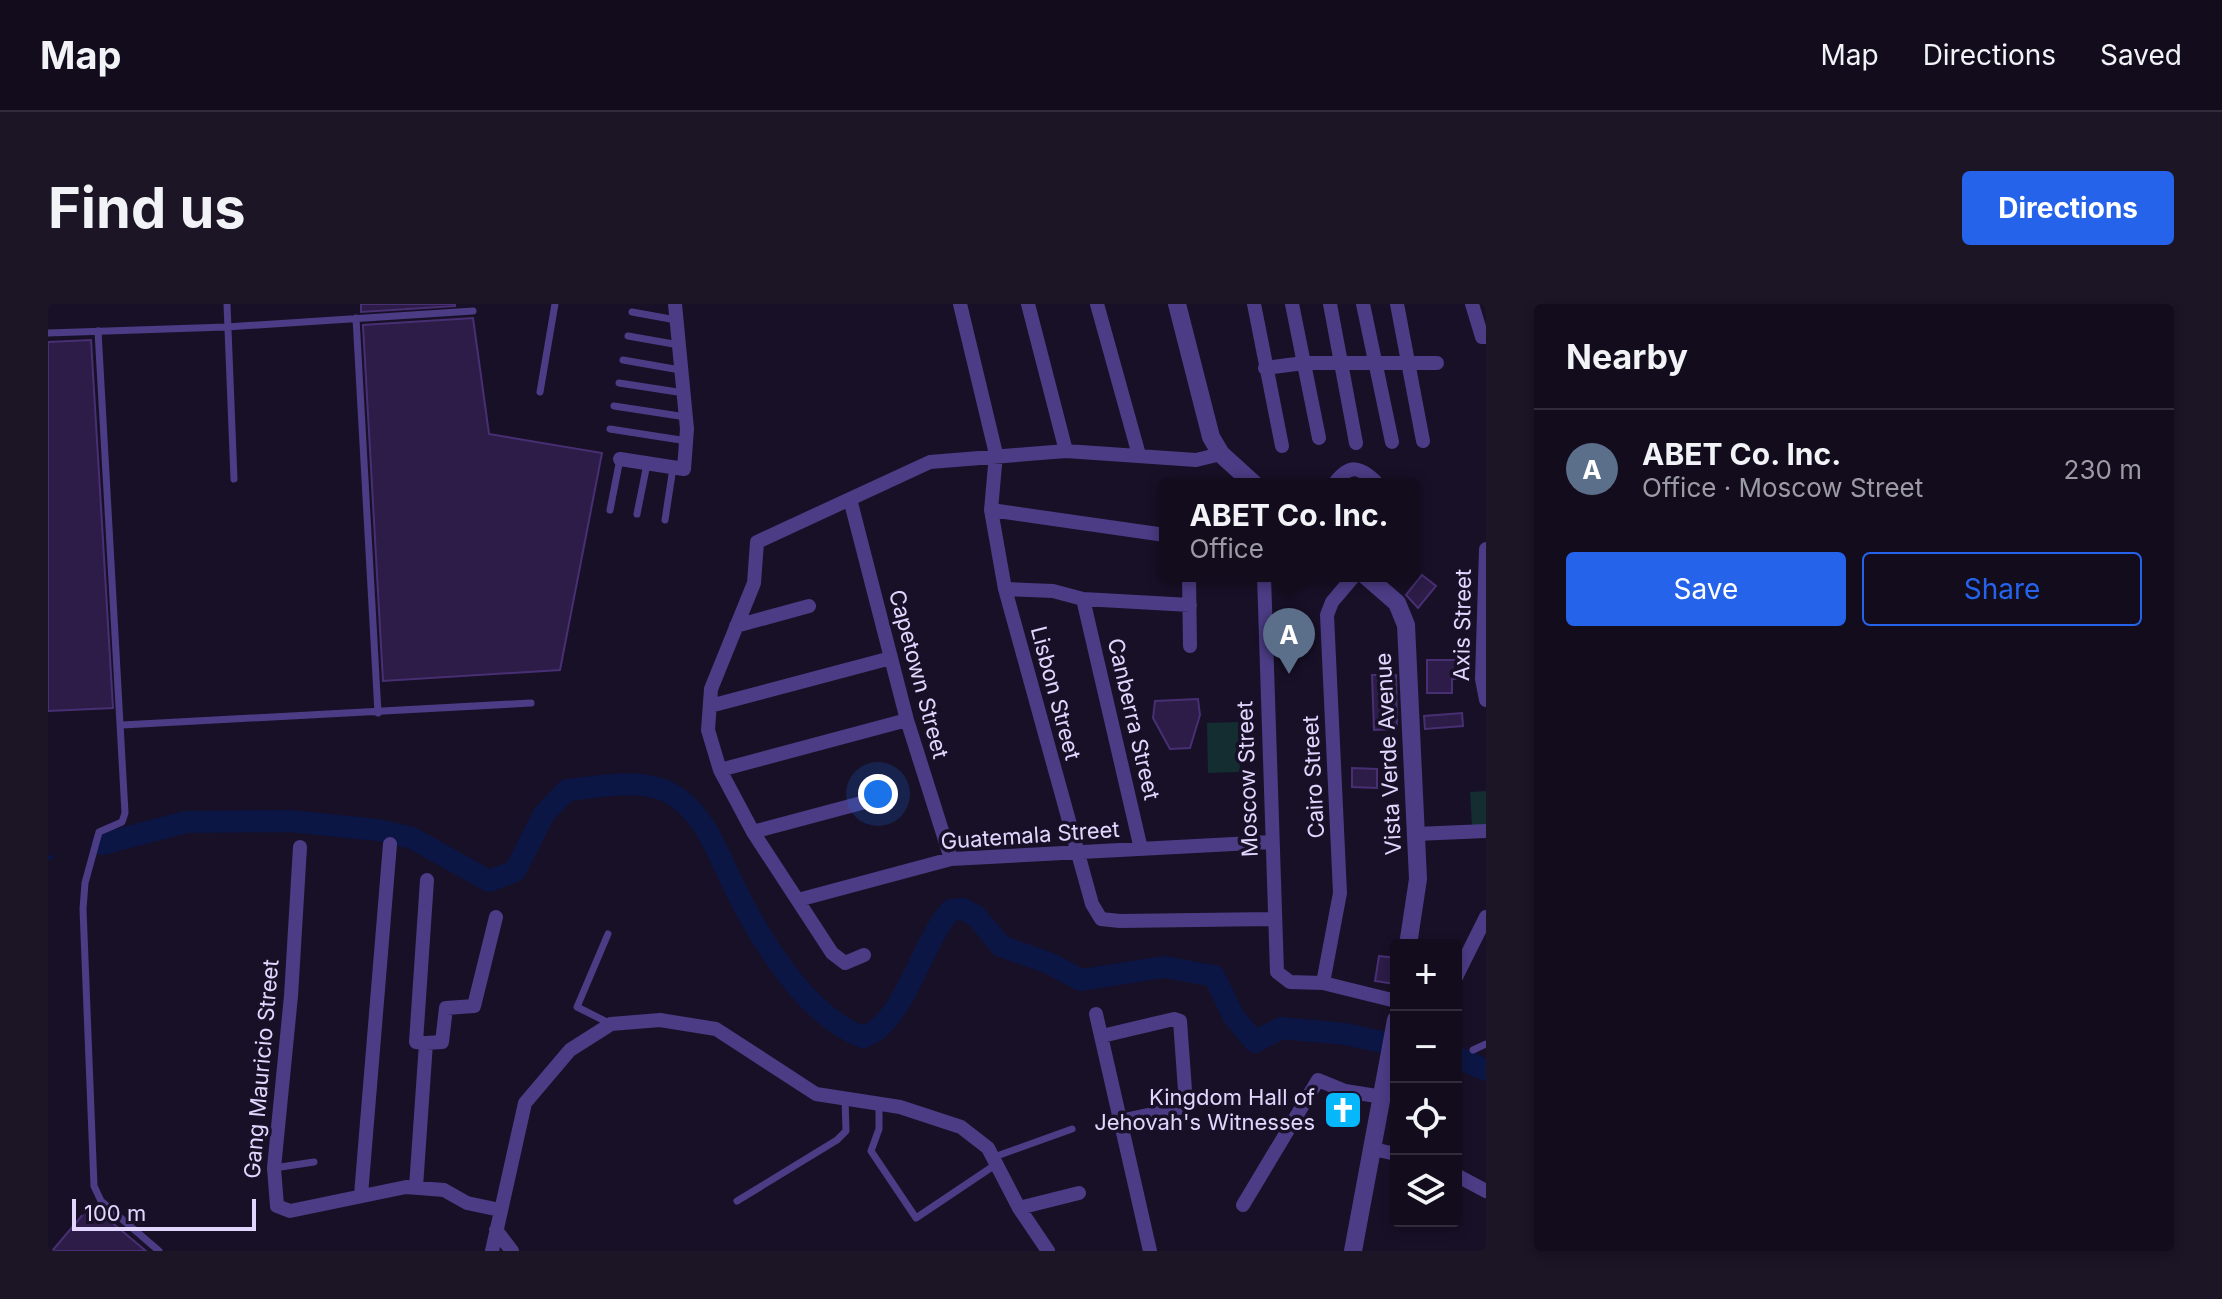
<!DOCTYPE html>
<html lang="en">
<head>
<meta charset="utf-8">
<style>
  body { margin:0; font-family:Inter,sans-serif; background:#1b1526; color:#f1f3f6 }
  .controls { position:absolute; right:24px; bottom:24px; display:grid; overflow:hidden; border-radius:8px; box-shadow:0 4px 12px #0003 }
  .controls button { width:72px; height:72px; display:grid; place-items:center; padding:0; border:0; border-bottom:2px solid #312c3b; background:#120c1d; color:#f1f3f6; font:40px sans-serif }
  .scale { position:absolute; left:24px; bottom:20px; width:184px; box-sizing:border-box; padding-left:8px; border:4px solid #e2d6fe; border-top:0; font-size:22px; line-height:28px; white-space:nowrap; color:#e2d6fe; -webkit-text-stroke:6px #181027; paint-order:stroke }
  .you { position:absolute; left:830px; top:490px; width:28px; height:28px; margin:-20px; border:6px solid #fff; border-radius:50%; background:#1a73e8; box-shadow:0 0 0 12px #1a73e833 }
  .badge { display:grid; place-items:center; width:52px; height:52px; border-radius:50%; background:#2563eb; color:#fff; font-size:26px; font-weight:700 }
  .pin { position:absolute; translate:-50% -66px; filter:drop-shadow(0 2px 4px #0008) }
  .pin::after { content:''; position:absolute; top:42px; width:28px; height:24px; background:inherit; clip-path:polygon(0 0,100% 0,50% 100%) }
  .popup { position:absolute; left:1111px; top:174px; width:260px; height:104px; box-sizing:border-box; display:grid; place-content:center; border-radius:8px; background:#120c1d; filter:drop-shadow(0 2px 6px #0005); font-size:26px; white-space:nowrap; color:#9c9ba4 }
  .popup b { font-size:30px; color:#f1f3f6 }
  .popup::after { content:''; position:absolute; left:50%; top:100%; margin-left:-16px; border:16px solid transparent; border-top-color:#120c1d }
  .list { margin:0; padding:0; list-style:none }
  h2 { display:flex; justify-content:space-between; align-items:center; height:104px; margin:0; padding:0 32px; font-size:34px }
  h2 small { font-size:26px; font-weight:400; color:#9c9ba4 }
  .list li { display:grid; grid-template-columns:52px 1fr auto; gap:24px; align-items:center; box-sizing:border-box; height:120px; padding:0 32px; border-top:2px solid #312c3b }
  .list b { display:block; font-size:30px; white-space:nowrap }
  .list p { margin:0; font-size:26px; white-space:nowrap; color:#9c9ba4 }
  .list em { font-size:26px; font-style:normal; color:#9c9ba4 }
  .actions { display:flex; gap:16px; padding:24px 32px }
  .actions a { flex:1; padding:18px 0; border:2px solid #2563eb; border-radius:8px; text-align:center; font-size:28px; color:#2563eb }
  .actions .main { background:#2563eb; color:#fff }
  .icon { flex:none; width:44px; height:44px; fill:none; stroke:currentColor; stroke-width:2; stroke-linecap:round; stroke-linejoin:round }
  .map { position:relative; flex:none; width:1438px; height:947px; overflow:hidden; border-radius:8px }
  header { display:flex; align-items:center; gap:48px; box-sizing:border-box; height:112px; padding:0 40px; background:#120c1d; border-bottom:2px solid #312c3b }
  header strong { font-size:38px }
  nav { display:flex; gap:44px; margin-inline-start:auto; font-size:28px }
  .intro { display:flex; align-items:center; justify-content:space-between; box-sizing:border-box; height:192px; padding:0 48px }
  h1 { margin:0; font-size:56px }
  .button { padding:20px 36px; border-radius:8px; background:#2563eb; color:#fff; font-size:28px; font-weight:700 }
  main { display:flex; gap:48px; padding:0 48px }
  aside { flex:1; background:#120c1d; border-radius:8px; box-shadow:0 4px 12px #0003 }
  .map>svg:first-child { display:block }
  .green { fill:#132d31 }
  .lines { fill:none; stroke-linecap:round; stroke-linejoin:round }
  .stream { stroke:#0b1644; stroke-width:4 }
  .river { stroke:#0b1644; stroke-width:22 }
  .building { fill:#2c1c47; stroke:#482f73; stroke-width:2 }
  .service { stroke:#4b3c85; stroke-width:7 }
  .minor { stroke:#4b3c85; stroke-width:14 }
  .tertiary { stroke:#4b3c85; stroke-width:18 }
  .labels { text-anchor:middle; stroke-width:7; stroke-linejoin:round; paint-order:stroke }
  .street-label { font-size:22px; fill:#e2d6fe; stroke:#181027 }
  .poi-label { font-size:22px; fill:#e2d6fe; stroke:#181027; text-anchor:end }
</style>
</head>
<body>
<header>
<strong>Map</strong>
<nav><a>Map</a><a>Directions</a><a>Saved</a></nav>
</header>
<div class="intro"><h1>Find us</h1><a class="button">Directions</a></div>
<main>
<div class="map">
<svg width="1438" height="947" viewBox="0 0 1438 947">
  <rect width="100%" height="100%" fill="#181027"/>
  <path class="green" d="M1190,418l2,50 -32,1 -1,-50z
    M1438,487v35h-14l-2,-34z"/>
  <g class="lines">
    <path class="stream" d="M0,554l4,-1"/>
    <path class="river" d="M54,540l84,-22 103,-1 89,9 34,8 77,43 26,-10 29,-57 23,-24c32,-3 73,-13 103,3 34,19 46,57 62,89 25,53 74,135 131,155 41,-13 58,-94 88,-127l12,-1 13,7 25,30 48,17 32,17 83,-13 50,9 20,41 21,25 26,-14 64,6 51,11
      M1408,753l30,13"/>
  </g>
  <path class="building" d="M313,0h94v2l-94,6z
    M425,14l16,116 113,19 -42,217 -177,11 -20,-356z
    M43,36l22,368 -65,3v-369z
    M1374,271l14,11 -18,22 -12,-13z
    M1379,356h30v19h-5v14h-25z
    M1324,371h24l1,54 -23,1z
    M1150,395l2,16 -10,33 -20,1 -17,-31 2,-17z
    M1414,409l1,13 -38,3 -1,-13z
    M1304,464l25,1v19l-25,-1z
    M1331,652l17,2 -1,26 -20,-3z
    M43,901l55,46h-94z"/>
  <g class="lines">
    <path class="service" d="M179,0l7,175
      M584,8l44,8
      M308,14l22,395
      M50,27l27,482 -3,9 -23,10 -14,51 -2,26 11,277 7,15 58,50
      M0,29l178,-6 247,-16
      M580,32l51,9
      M575,56l57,10
      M571,79l65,10
      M492,88l15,-88
      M566,102l72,11
      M562,125l77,12
      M562,206l10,-51
      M589,210l10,-50
      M617,216l8,-52
      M74,421l409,-22
      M560,630l-31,73 34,17
      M1425,746l13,-6
      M831,800v25l-8,22 45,67 82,-55
      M946,853l78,-28
      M226,864l40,-6
      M689,897l100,-61 9,-9 -1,-32"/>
    <path class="minor" d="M912,0l36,150 -5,56 14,79 87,315 9,15 19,2 155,-2
      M980,0l38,147
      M1049,0l42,151
      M1206,0l28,142
      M1244,0l27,134
      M1282,0l26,139
      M1315,0l29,138
      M1349,0l26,137
      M1424,0l10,33h4
      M1217,64l39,-5h133
      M572,155l64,10 3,-40 -12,-125
      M1286,180c16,-21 25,-18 44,0
      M802,195l57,221 44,139
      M943,206l174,25
      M1438,245l-4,130 4,21
      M1141,272l1,70
      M1216,272l13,396 13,10 33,1 73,18
      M957,285l48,2 30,8 107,6
      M1035,295l58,250
      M688,322l73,-20
      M662,402l181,-48
      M672,466l187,-50
      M705,528l116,-31
      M1368,530l70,-3
      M252,543l-9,149 -17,172 3,38 13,5 116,-24 38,3 23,13 33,7
      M750,596l153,-41 320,-17
      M816,651l-19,8 -13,-10 -79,-121 -33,-62 -12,-40 3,-41 43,-106 3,-41 173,-80 136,-11 130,9 25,-6
      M1408,673l30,-60
      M1275,679l17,-90 -13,-278 5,-13 22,-26
      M1048,710l54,237
      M1054,732l72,-17 6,2 6,83 -6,4 -60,13
      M378,739l16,-1 4,-34 28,-2 22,-89
      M1325,845l23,5
      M1408,871l30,16
      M368,883l10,-144 -10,-1 11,-162
      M313,891l29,-351
      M1195,901l75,-125 27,11 38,6
      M971,904l60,-15
      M448,926l16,21
      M444,947l33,-148 45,-53 41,-26 49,-4 56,9 100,65 84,13 61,20 27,21 31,60 29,43"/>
    <path class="tertiary" d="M1129,0l34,133 10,17 33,30
      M1318,272l31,27 9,22 12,254 -10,66
      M1305,947l43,-231"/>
  </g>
  <defs>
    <symbol id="church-square" viewBox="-11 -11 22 22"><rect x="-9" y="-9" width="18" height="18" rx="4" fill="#06b8fb" stroke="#181027"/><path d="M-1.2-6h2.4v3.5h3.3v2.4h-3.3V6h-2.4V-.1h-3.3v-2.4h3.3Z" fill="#fff"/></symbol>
  </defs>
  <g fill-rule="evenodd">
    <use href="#church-square" x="1273" y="784" width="44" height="44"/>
  </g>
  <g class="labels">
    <g class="street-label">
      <text transform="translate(1414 321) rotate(-89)" y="8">Axis Street</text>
      <text transform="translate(871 370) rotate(75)" y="8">Capetown Street</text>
      <text transform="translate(1008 389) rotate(75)" y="8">Lisbon Street</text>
      <text transform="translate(1086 415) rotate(77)" y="8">Canberra Street</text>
      <text transform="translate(1340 450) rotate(-93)" y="8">Vista Verde Avenue</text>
      <text transform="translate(1265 473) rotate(-93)" y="8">Cairo Street</text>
      <text transform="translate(1199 475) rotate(-92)" y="8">Moscow Street</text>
      <text transform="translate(982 531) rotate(-4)" y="8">Guatemala Street</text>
      <text transform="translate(213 765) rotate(-85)" y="8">Gang Mauricio Street</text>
    </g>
    <g class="poi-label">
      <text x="1267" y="801">Kingdom Hall of<tspan x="1267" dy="25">Jehovah's Witnesses</tspan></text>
    </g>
  </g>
</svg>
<div class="controls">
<button>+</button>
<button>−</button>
<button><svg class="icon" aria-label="locate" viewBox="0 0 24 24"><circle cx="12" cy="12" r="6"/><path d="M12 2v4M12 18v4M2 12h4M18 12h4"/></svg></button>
<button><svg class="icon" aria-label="layers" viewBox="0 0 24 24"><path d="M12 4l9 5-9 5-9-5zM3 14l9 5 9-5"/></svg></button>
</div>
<div class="scale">100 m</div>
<div class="you"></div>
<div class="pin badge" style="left:1241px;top:370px;background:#5c6f8a">A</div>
<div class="popup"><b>ABET Co. Inc.</b>Office</div>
</div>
<aside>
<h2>Nearby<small></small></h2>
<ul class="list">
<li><span class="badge" style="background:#5c6f8a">A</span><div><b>ABET Co. Inc.</b><p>Office · Moscow Street</p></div><em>230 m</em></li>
</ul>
<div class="actions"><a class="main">Save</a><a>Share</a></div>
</aside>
</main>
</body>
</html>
